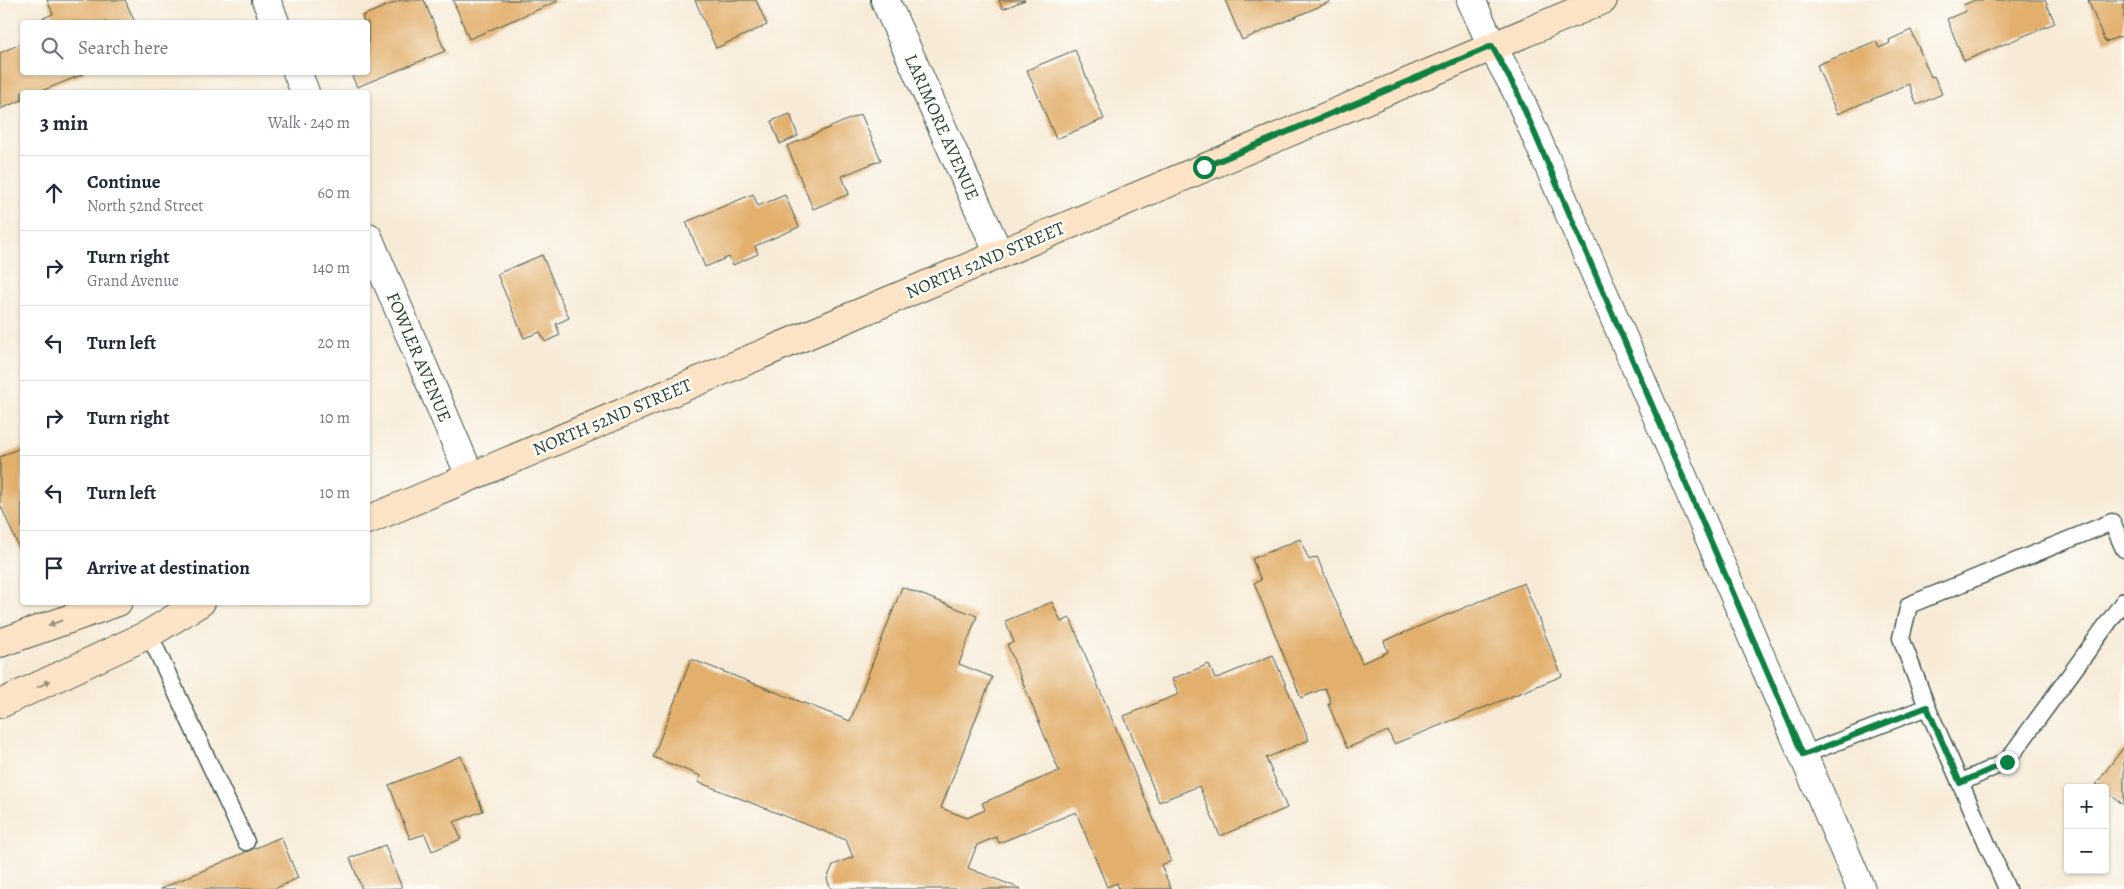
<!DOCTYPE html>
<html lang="en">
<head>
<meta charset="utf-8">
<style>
  body { margin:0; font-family:Alegreya,serif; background:#f2f2f3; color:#1f2937 }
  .controls { position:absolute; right:15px; bottom:15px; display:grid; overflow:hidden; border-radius:5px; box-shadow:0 1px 4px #0004 }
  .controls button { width:45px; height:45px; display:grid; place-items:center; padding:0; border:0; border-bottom:1px solid #e0e1e3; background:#fff; color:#1f2937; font:25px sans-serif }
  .stop { position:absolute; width:15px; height:15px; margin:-11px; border:4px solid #0b8043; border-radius:50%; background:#fff }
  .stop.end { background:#0b8043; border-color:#fff; box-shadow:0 1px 5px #0008 }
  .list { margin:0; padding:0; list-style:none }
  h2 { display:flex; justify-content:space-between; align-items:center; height:65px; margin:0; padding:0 20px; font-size:21px }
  h2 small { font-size:16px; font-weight:400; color:#747a83 }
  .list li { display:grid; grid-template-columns:32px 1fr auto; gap:15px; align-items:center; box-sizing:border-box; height:75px; padding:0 20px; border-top:1px solid #e0e1e3 }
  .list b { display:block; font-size:19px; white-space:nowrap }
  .list p { margin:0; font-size:16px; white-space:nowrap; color:#747a83 }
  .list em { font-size:16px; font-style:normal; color:#747a83 }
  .icon { flex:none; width:28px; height:28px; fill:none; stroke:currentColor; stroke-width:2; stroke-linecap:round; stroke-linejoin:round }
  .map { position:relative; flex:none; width:2124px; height:889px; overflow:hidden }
  .search { position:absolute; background:#fff; box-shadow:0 1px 4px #0004; left:20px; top:20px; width:350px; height:55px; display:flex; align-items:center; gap:12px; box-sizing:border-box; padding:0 18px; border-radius:5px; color:#747a83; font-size:19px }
  .panel { position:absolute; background:#fff; box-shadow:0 1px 4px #0004; left:20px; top:90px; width:350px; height:515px; border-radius:5px }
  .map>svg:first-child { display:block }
  .building { fill:#e2af6c }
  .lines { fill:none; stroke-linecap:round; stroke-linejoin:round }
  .service-casing { stroke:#3f574c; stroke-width:19 }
  .minor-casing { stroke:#3f574c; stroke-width:30 }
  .secondary-casing { stroke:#3f574c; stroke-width:30 }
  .service { stroke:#fff; stroke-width:16 }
  .minor { stroke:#fff; stroke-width:28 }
  .secondary { stroke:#fee4c6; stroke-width:28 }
  .oneway { fill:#8e907d }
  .route { stroke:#0b8043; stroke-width:6 }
  .labels { text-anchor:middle; stroke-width:5; stroke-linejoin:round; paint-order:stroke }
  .street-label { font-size:18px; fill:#1f3d34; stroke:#fdfcf7 }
</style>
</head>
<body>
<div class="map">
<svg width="2124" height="889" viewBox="0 0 2124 889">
  <rect width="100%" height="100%" fill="#fdfcf7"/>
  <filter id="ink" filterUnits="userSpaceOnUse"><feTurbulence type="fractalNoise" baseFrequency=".02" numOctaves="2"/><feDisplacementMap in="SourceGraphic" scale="10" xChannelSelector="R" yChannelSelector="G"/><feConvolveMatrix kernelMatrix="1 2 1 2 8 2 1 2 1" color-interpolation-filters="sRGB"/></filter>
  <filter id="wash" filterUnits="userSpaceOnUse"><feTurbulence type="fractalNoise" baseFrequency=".0096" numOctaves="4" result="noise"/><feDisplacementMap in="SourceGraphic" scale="20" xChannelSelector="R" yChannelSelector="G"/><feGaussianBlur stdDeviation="1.12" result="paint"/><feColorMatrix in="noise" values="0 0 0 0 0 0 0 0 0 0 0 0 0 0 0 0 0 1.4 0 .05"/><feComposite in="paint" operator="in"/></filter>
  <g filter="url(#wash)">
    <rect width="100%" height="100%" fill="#f7ebd7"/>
    <g id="blocks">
      <path class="building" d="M47,0h78l10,22h-101l19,-8z
        M401,0h23l21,51 -88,36 -7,-15h18v-50h-4l-2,-6z
        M453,0h104l1,1 -89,38z
        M695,0h61l11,25 -51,23z
        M999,0h26l-22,9z
        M1225,0h109l-92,40z
        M1975,0h70l10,23 -91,38 -17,-42 19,-8 -3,-6z
        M2088,0h36v35l-19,7z
        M1911,30l20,47 3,-1 8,18 -25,11 -8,-21 -72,30 -20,-49 59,-24 3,7 11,-5 -1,-3z
        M22,43v29l64,1 -47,19h-17v8l-22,9v-56z
        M1075,50l29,69 -48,20 -29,-69z
        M790,114l8,22 -18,8 -9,-23z
        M861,114l20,46 -39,16 7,18 -36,15 -26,-63z
        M753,194l5,12 27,-11 14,32 -44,19 3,8 -25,11 -4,-8 -24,10 -19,-45z
        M542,255l27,63 -13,6 4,11 -15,7 -5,-10 -16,6 -27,-64z
        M22,447v108l-22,-51v-47z
        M1300,539l9,21 8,-3 45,106 26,-11 -4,-11 140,-58 38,93 -168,68 -6,-13 -41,17 -19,-44 3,-1 -6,-15 -24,10 -47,-115 7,-3 -9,-21z
        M902,587l75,29 -18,48 33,13 -51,131 26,10 18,-8 -3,-7 77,-32 -52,-127 7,-2 -9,-21 47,-19 9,20 9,-4 101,243 -10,4 10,24h-52l-2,-6 -10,4 -31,-75 -77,31 -3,-6 -19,8 -9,23 53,21h-190l-4,-10 6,-14 20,-8 -7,-17 -148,-58 3,-6 -48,-19 38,-98 159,62z
        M1273,655l36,85 -43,18 21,50 -67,28 -21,-50 -40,16 -35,-86 55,-22 -7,-15 37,-15 6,15z
        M2124,747v58l-19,-14v-3l-9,-4z
        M461,756l22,55 -29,11 7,17 -29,12 -7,-17 -15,5 -21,-54z
        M281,837l17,41 -24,11h-114z
        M385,845l17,43 -40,1 -12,-31z"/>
    </g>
  </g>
  <g filter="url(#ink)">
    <use href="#blocks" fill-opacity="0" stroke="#3f574c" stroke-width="1"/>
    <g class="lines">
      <defs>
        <path id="service" d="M149,634l97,208
          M1927,707l-26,-69 8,-33 203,-83 12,27
          M1803,755l124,-48 80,182
          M1960,783l47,-22 117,-160"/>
        <path id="minor" d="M266,0l9,22
          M885,0l114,254
          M1471,0l21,46 24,44 345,799
          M297,72l8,20
          M368,237l102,239"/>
        <path id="secondary" d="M368,520l1235,-520
          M0,643l118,-41
          M0,704l149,-70 52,-32"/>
      </defs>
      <use href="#service" class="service-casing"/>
      <use href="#minor" class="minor-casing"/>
      <use href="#secondary" class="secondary-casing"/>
      <use href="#service" class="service"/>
      <use href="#minor" class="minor"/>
      <use href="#secondary" class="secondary"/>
    </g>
    <defs><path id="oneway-solid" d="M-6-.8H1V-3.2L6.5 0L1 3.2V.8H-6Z" transform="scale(1.25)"/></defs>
    <g class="oneway">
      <use href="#oneway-solid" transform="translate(55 623) rotate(161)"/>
      <use href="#oneway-solid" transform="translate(44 684) rotate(-26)"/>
    </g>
  </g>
  <g class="lines" filter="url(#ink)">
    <path class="route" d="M1204,167l288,-121 24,44 287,665 124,-48 33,76 47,-21"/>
  </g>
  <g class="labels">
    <g class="street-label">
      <text transform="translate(942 127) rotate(66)" y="6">LARIMORE AVENUE</text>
      <text transform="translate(985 260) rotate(-23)" y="6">NORTH 52ND STREET</text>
      <text transform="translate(419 357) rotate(67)" y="6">FOWLER AVENUE</text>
      <text transform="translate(612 417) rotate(-23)" y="6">NORTH 52ND STREET</text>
    </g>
  </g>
</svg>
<div class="controls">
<button>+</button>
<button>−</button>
</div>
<div class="stop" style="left:1204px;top:167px"></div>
<div class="stop end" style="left:2007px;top:762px"></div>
<div class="search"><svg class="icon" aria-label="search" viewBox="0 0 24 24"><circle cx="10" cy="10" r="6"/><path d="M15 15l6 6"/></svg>Search here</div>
<section class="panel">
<h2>3 min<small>Walk · 240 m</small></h2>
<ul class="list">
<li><svg class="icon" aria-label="ahead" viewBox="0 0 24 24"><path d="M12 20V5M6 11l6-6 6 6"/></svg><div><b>Continue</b><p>North 52nd Street</p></div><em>60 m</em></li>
<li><svg class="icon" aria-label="right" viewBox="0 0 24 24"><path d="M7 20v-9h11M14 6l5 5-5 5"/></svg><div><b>Turn right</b><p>Grand Avenue</p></div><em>140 m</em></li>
<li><svg class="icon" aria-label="left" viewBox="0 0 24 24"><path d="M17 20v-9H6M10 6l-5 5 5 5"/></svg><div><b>Turn left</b></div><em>20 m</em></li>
<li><svg class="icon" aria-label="right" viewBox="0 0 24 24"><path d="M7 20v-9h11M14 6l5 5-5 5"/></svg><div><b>Turn right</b></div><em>10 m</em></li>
<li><svg class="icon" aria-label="left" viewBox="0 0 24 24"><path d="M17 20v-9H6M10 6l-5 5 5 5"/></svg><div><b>Turn left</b></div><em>10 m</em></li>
<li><svg class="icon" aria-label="arrive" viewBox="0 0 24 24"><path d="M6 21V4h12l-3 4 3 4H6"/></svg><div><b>Arrive at destination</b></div></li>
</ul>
</section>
</div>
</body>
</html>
